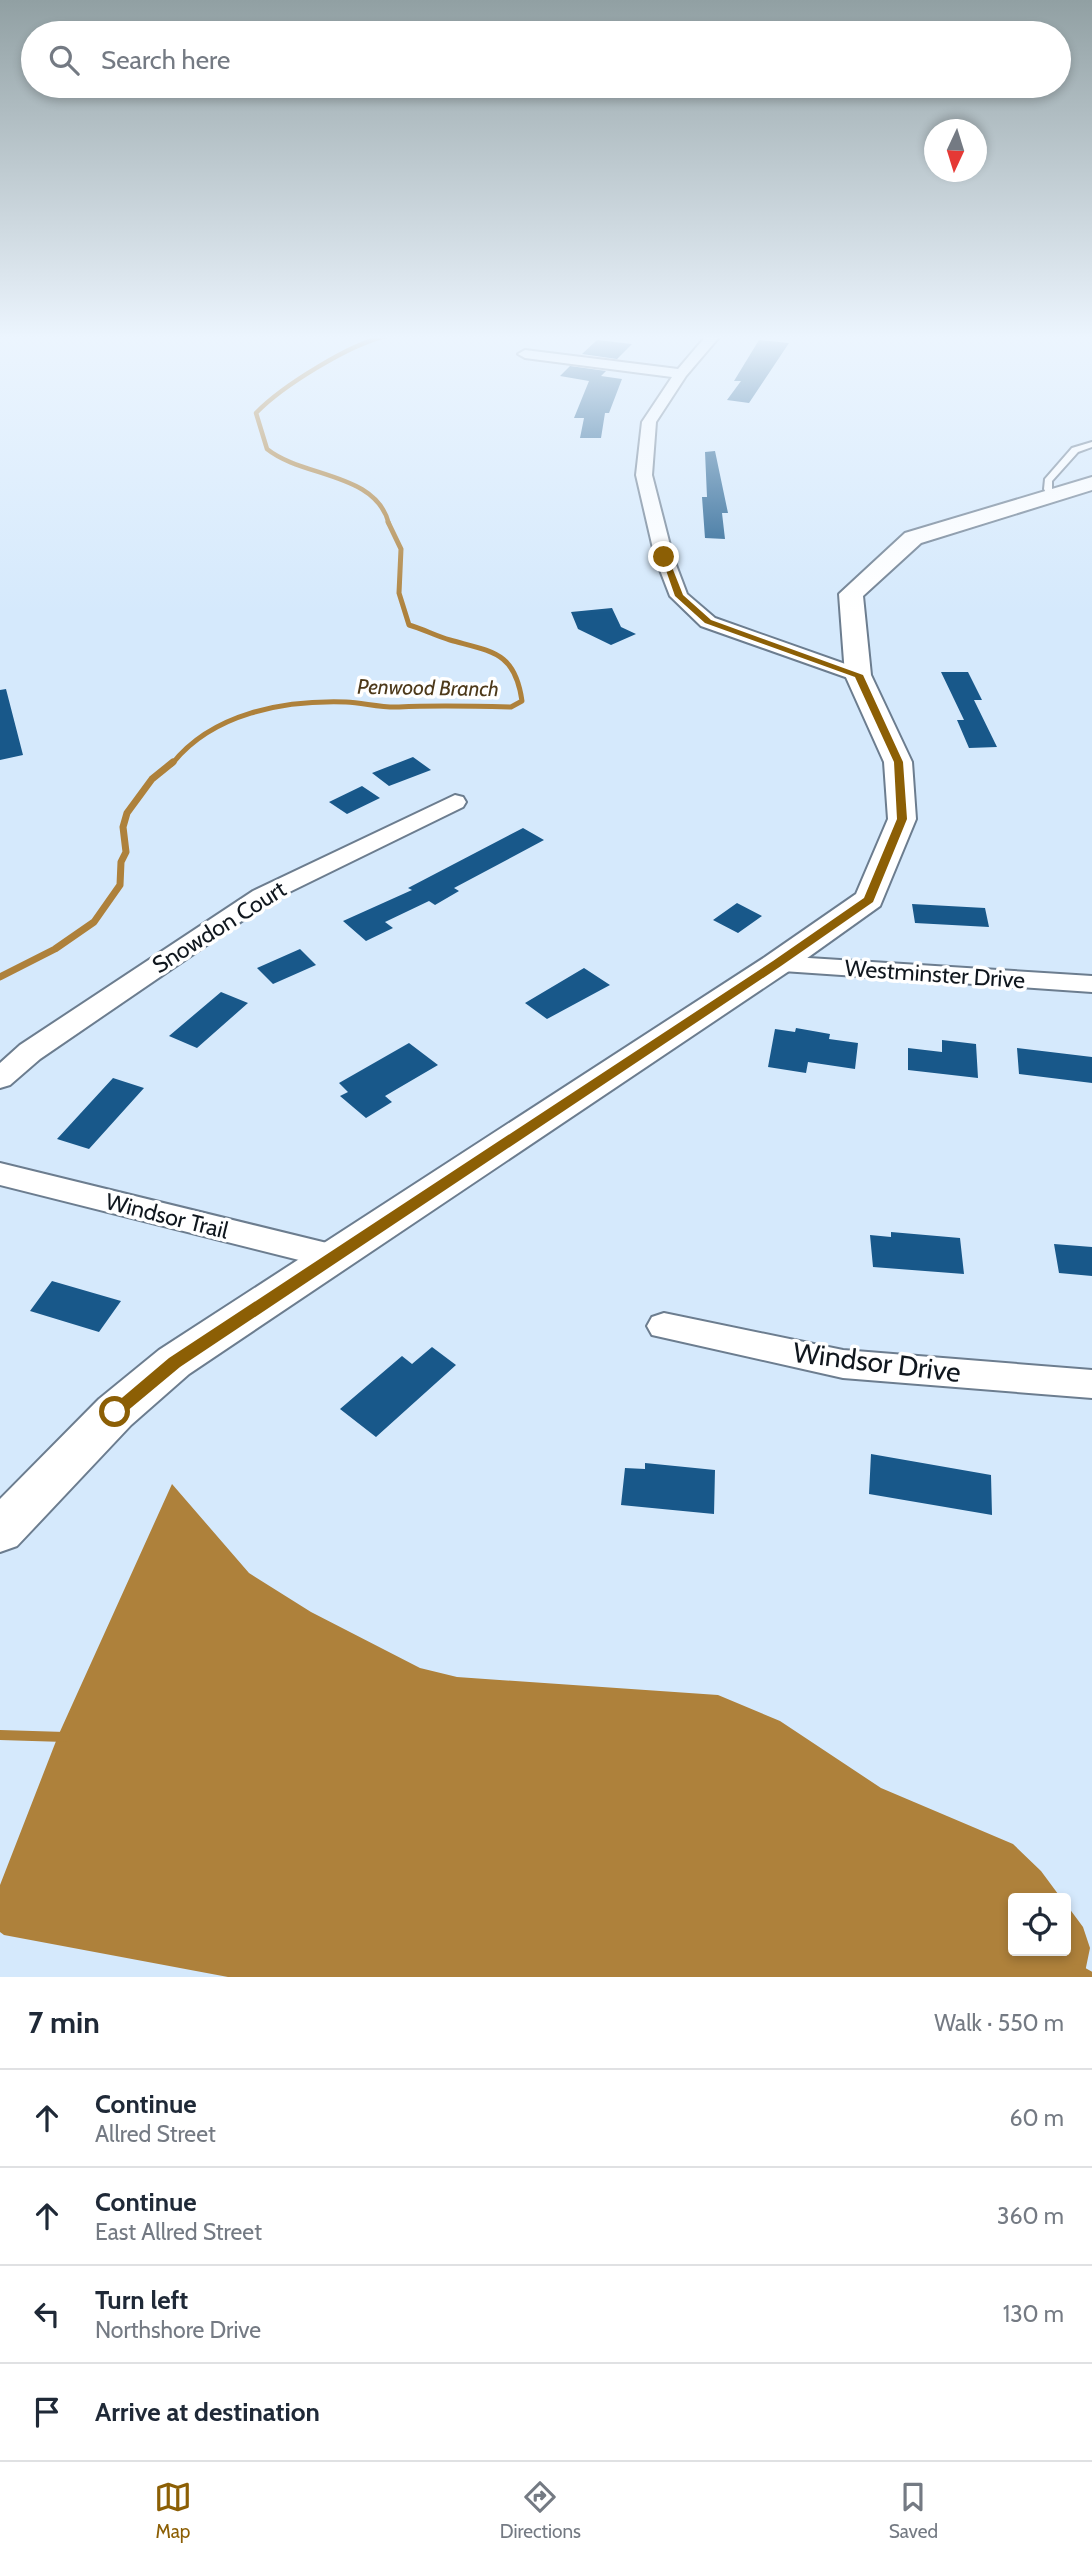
<!DOCTYPE html>
<html lang="en">
<head>
<meta charset="utf-8">
<style>
  body { margin:0; font-family:Cabin,sans-serif; background:#f2f2f3; color:#1f2937 }
  .controls { position:absolute; right:21px; bottom:21px; display:grid; overflow:hidden; border-radius:7px; box-shadow:0 4px 10px #0003 }
  .controls button { width:63px; height:63px; display:grid; place-items:center; padding:0; border:0; border-bottom:2px solid #e0e1e3; background:#fff; color:#1f2937; font:35px sans-serif }
  .compass { position:absolute; left:924px; top:119px; width:63px; height:63px; border-radius:50%; background:#fff; box-shadow:0 4px 10px #0003; rotate:184deg }
  .stop { position:absolute; width:21px; height:21px; margin:-16px; border:5px solid #8c5f05; border-radius:50%; background:#fff }
  .stop.end { background:#8c5f05; border-color:#fff; box-shadow:0 2px 7px #0008 }
  .list { margin:0; padding:0; list-style:none }
  h2 { display:flex; justify-content:space-between; align-items:center; height:91px; margin:0; padding:0 28px; font-size:30px }
  h2 small { font-size:23px; font-weight:400; color:#747a83 }
  .list li { display:grid; grid-template-columns:46px 1fr auto; gap:21px; align-items:center; box-sizing:border-box; height:98px; padding:0 28px; border-top:2px solid #e0e1e3 }
  .list b { display:block; font-size:26px; white-space:nowrap }
  .list p { margin:0; font-size:23px; white-space:nowrap; color:#747a83 }
  .list em { font-size:23px; font-style:normal; color:#747a83 }
  .icon { flex:none; width:38px; height:38px; fill:none; stroke:currentColor; stroke-width:2; stroke-linecap:round; stroke-linejoin:round }
  .map { position:relative; flex:none; width:1092px; height:1977px; overflow:hidden }
  .search { position:absolute; background:#fff; box-shadow:0 4px 10px #0003; left:21px; right:21px; top:21px; height:77px; display:flex; align-items:center; gap:18px; box-sizing:border-box; padding:0 24px; border-radius:38px; color:#747a83; font-size:26px }
  .sheet { height:483px; background:#fff }
  nav { display:flex; justify-content:space-around; align-items:center; box-sizing:border-box; height:98px; border-top:2px solid #e0e1e3; background:#fff; font-size:19px; color:#747a83 }
  nav a { display:grid; justify-items:center; gap:4px }
  nav .on { color:#8c5f05 }
  .map>svg:first-child { display:block }
  .water { fill:#ae813b }
  .lines { fill:none; stroke-linecap:round; stroke-linejoin:round }
  .stream-far3 { stroke:#ae813b; stroke-width:4.5 }
  .stream-far2 { stroke:#ae813b; stroke-width:5 }
  .stream-far1 { stroke:#ae813b; stroke-width:7 }
  .stream { stroke:#ae813b; stroke-width:10 }
  .building { fill:#18588a }
  .service-casing { stroke:#6c7d8f; stroke-width:4 }
  .minor-casing { stroke:#6c7d8f; stroke-width:4 }
  .tertiary-casing { stroke:#6c7d8f; stroke-width:4 }
  .service { fill:#fff; fill-rule:evenodd }
  .minor { fill:#fff; fill-rule:evenodd }
  .tertiary { fill:#fff; fill-rule:evenodd }
  .route { fill:#8c5f05 }
  .labels { text-anchor:middle; stroke-width:7; stroke-linejoin:round; paint-order:stroke }
  .far-water-label { font-size:21px; font-style:italic; fill:#4d391a; stroke:#fff }
  .street-label { font-size:23px; fill:#10171e; stroke:#fff }
  .near-street-label { font-size:28px; fill:#10171e; stroke:#fff }
</style>
</head>
<body>
<div class="map">
<svg width="1092" height="1977" viewBox="0 0 1092 1977">
  <rect width="100%" height="100%" fill="#d5e9fc"/>
  <path class="water" d="M172,1484l77,89 62,39 109,56 37,9 261,18 62,26 101,67 132,56 28,27 20,27h-48v53h53v-47l17,23 7,21 -6,29h-856l-224,-42 -4,-3v-47l58,-149z"/>
  <g class="lines">
    <path class="stream-far3" d="M386,336c-36,8 -104,50 -130,77l11,36c36,29 109,23 122,75"/>
    <path class="stream-far2" d="M172,764c40,-51 112,-64 174,-62 18,1 36,6 53,5 37,-2 74,-1 112,0l11,-6c-7,-49 -29,-49 -72,-61 -14,-4 -27,-11 -41,-15l-10,-32 2,-44 -13,-27"/>
    <path class="stream-far1" d="M0,977l55,-28 39,-27 26,-37 1,-23 5,-10 -3,-25 4,-14 25,-34 21,-17"/>
    <path class="stream" d="M0,1735l65,2
      M1077,1969l14,8"/>
  </g>
  <path class="building" d="M597,340l35,4 -15,15 -35,-5z
    M759,340l30,3 -40,60 -22,-3 14,-19h-7z
    M570,366l36,5 -5,5 21,3 -13,34h-4l-4,25h-21l4,-20h-10l15,-37 -29,-5z
    M715,451l13,62h-6l3,26 -20,-1 -3,-41h5l-2,-45z
    M612,608l9,19 15,7 -25,11 -33,-16 -7,-17z
    M941,672h27l14,28h-8l23,47 -28,1 -12,-28h7z
    M6,689l17,66 -23,5v-70z
    M413,757l18,13 -42,16 -17,-13z
    M362,786l18,12 -33,16 -18,-12z
    M523,828l21,12 -90,48 5,3 -24,14 -6,-4 -44,21 8,6 -27,13 -23,-20 69,-31 -4,-2z
    M737,903l25,13 -24,17 -25,-13z
    M912,904l73,4 4,19 -74,-4z
    M300,949l16,16 -43,19 -16,-16z
    M584,968l26,17 -63,34 -22,-16z
    M221,992l27,11 -51,45 -28,-12z
    M796,1028l34,6 -1,5 29,4 -3,26 -47,-7 -2,11 -38,-6 7,-38 20,3z
    M942,1040l34,4 2,34 -70,-8v-22l34,4z
    M409,1043l29,22 -53,31 7,6 -26,16 -26,-22 8,-4 -9,-9z
    M1017,1048l75,9v26l-73,-9z
    M113,1078l31,10 -55,61 -32,-10z
    M891,1232l69,6 4,36 -91,-7 -3,-32 21,2z
    M1054,1244l38,3v29l-33,-3z
    M52,1281l69,20 -22,31 -69,-21z
    M432,1347l24,18 -80,72 -36,-28 62,-53 10,8z
    M871,1454l120,21 1,40 -123,-21z
    M645,1463l70,7 -1,44 -93,-9 4,-37 20,1z"/>
  <g class="lines">
    <defs>
      <path id="service" d="M1092,442v5l-14,5 -26,29v8l4,7 -7,2 -5,-9 1,-10 27,-31z"/>
      <path id="minor" d="M706,336h14l-34,40 -30,46 -4,53 21,82 14,37 28,24 150,53 3,4 -3,4h-14l-150,-53 -31,-30 -15,-39 -19,-82 6,-53 30,-45 -147,-19 -7,-4 7,-4 153,19z
        M455,795l8,2 3,5 -3,5 -192,94 -231,158 -30,26 -10,3v-25l20,-18 233,-154z
        M777,956l315,20v16l-324,-22 -4,-6 4,-6z
        M0,1163l335,82 11,3 5,9 -5,9 -11,3 -335,-84z
        M664,1313l179,37 249,20v28l-249,-20 -191,-43 -5,-9 5,-9z"/>
      <path id="tertiary" d="M1092,477v13l-171,53 -58,53 8,79 41,87 4,57 -36,87 -91,65 -600,403 -58,51 -114,121 -17,6v-53l99,-100 60,-49 606,-393 91,-63 32,-75 -4,-57 -39,-87 -6,-81 66,-61z"/>
    </defs>
    <use href="#service" class="service-casing"/>
    <use href="#minor" class="minor-casing"/>
    <use href="#tertiary" class="tertiary-casing"/>
    <use href="#service" class="service"/>
    <use href="#minor" class="minor"/>
    <use href="#tertiary" class="tertiary"/>
  </g>
  <linearGradient id="sky" x2="0" y2="1"><stop stop-color="#91a0a3"/><stop offset="0.55" stop-color="#ecf5fe"/><stop offset="1" stop-color="#ecf5fe" stop-opacity="0"/></linearGradient>
  <rect width="1092" height="613" fill="url(#sky)"/>
  <path class="route" d="M661,556l7,1 15,38 28,25 152,55 40,87 4,57 -34,83 -92,64 -601,401 -60,50h-10v-9l59,-50 604,-397 91,-63 33,-79 -3,-57 -39,-85 -150,-54 -30,-27z"/>
  <g class="labels">
    <g class="far-water-label">
      <text transform="translate(428 688) rotate(1)" y="7">Penwood Branch</text>
    </g>
    <g class="street-label">
      <text transform="translate(219 927) rotate(-32)" y="8">Snowdon Court</text>
      <text transform="translate(935 974) rotate(4)" y="8">Westminster Drive</text>
      <text transform="translate(167 1216) rotate(14)" y="8">Windsor Trail</text>
    </g>
    <g class="near-street-label">
      <text transform="translate(877 1362) rotate(7)" y="10">Windsor Drive</text>
    </g>
  </g>
</svg>
<div class="controls">
<button><svg class="icon" aria-label="locate" viewBox="0 0 24 24"><circle cx="12" cy="12" r="6"/><path d="M12 2v4M12 18v4M2 12h4M18 12h4"/></svg></button>
</div>
<svg class="compass" viewBox="-18 -18 36 36"><path d="M0-13l5 13h-10z" fill="#e53935"/><path d="M0 13l5-13h-10z" fill="#747a83"/></svg>
<div class="stop" style="left:115px;top:1412px"></div>
<div class="stop end" style="left:664px;top:557px"></div>
<div class="search"><svg class="icon" aria-label="search" viewBox="0 0 24 24"><circle cx="10" cy="10" r="6"/><path d="M15 15l6 6"/></svg>Search here</div>
</div>
<section class="sheet">
<h2>7 min<small>Walk · 550 m</small></h2>
<ul class="list">
<li><svg class="icon" aria-label="ahead" viewBox="0 0 24 24"><path d="M12 20V5M6 11l6-6 6 6"/></svg><div><b>Continue</b><p>Allred Street</p></div><em>60 m</em></li>
<li><svg class="icon" aria-label="ahead" viewBox="0 0 24 24"><path d="M12 20V5M6 11l6-6 6 6"/></svg><div><b>Continue</b><p>East Allred Street</p></div><em>360 m</em></li>
<li><svg class="icon" aria-label="left" viewBox="0 0 24 24"><path d="M17 20v-9H6M10 6l-5 5 5 5"/></svg><div><b>Turn left</b><p>Northshore Drive</p></div><em>130 m</em></li>
<li><svg class="icon" aria-label="arrive" viewBox="0 0 24 24"><path d="M6 21V4h12l-3 4 3 4H6"/></svg><div><b>Arrive at destination</b></div></li>
</ul>
</section>
<nav>
<a class="on"><svg class="icon" aria-label="map" viewBox="0 0 24 24"><path d="M3 6l6-2 6 2 6-2v14l-6 2-6-2-6 2zM9 4v14M15 6v14"/></svg>Map</a>
<a><svg class="icon" aria-label="directions" viewBox="0 0 24 24"><path d="M12 3l9 9-9 9-9-9zM9 14v-3h6M13 9l2 2-2 2"/></svg>Directions</a>
<a><svg class="icon" aria-label="saved" viewBox="0 0 24 24"><path d="M7 4h10v16l-5-4-5 4z"/></svg>Saved</a>
</nav>
</body>
</html>
